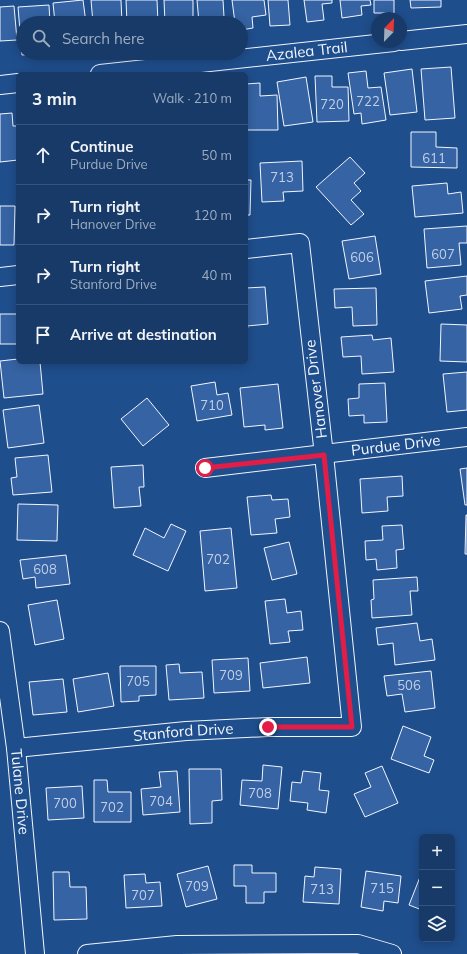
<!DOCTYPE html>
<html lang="en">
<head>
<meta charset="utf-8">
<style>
  body { margin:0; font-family:Mulish,sans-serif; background:#20416f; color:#f1f3f6 }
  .controls { position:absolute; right:12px; bottom:12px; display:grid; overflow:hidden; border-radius:6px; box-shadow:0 2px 10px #0003 }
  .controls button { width:36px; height:36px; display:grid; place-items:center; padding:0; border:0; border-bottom:1px solid #36547d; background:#173a69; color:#f1f3f6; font:20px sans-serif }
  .compass { position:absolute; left:371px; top:12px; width:36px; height:36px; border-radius:50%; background:#173a69; box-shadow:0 2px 10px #0003; rotate:23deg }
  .stop { position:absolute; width:12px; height:12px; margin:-9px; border:3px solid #e11d48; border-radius:50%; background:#fff }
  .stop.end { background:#e11d48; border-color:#fff; box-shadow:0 1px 4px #0008 }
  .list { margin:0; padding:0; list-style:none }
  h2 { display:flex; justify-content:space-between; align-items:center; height:52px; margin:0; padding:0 16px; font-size:17px }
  h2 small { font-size:13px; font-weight:400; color:#9eadc0 }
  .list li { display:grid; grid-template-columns:26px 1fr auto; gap:12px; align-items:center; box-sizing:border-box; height:60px; padding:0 16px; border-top:1px solid #36547d }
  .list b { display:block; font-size:15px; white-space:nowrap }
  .list p { margin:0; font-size:13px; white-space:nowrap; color:#9eadc0 }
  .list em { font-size:13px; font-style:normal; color:#9eadc0 }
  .icon { flex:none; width:22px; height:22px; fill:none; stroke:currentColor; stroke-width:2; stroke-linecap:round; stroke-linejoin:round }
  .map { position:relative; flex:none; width:467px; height:954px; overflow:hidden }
  .search { position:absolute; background:#173a69; box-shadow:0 2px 10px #0003; left:16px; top:16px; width:232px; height:44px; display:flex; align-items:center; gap:10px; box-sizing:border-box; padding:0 14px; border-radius:22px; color:#9eadc0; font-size:15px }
  .panel { position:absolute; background:#173a69; box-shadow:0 2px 10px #0003; left:16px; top:72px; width:232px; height:292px; border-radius:6px }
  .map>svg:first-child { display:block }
  .building { fill:#3563a3; stroke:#f2f6ff }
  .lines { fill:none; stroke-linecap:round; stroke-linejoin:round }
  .minor-casing { stroke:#f2f6ff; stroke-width:20 }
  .minor { stroke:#1f4e8c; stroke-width:18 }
  .route { stroke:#e11d48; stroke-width:5 }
  .labels { text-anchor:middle; stroke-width:3; stroke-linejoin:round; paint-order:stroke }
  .number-label { font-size:13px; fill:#c3d1e8 }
  .street-label { font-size:15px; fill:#f2f6ff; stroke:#1f4e8c }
</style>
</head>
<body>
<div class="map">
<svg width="467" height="954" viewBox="0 0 467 954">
  <rect width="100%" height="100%" fill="#1f4e8c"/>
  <path class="building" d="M83,0l3,23h-31l-2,-20z
    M91,0h30l1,23h-29z
    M126,0h31l1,23h-31z
    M164,0h29v22l-28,1z
    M197,0h26l1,17 -8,1 1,5h-18z
    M232,0h32l2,15 -14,2 1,11 -12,2v-7h-6z
    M268,0h20l2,25 -20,1z
    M304,0h28v3l-10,1 2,16 -17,2z
    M340,0h30l1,5 -10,1 1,9 -20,3z
    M374,0h20v13h-20z
    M410,0h31v7l-30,1z
    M49,5l1,18h-27v30l18,1 -19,1 -4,-48z
    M14,6l3,34 -17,1v-34z
    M451,67l4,51 -30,2 -4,-51z
    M412,69l5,43 -27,3 -6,-42z
    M366,71l2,17 13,-1 5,33 -24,4 -1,-11 -7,1 -6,-41z
    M315,76h17v11h16l1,34 -32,1z
    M306,77l7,45 -29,4 -7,-44z
    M260,83v13l17,-1 1,35h-32v-46z
    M12,113l1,13h5v34l-18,2v-48z
    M411,132h25v15l21,1v20l-46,-1z
    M350,157l15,16 -11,10 7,8 -10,9 13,14 -13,11 -35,-38z
    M302,161l1,30 -20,1 1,9 -22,1 -2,-39z
    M246,180h5l-1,35h-4z
    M447,183l1,11 13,-2 2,21 -48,4 -3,-31z
    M0,206h15l-1,39h-14z
    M467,226v17h-8l2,22 -34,3 -3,-39z
    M375,236l6,38 -32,5 -7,-38z
    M467,276v19l-7,1 2,13 -33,4 -4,-32z
    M265,287l3,37 -21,2 1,2h-2v-40z
    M376,288l1,37 -24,1 -1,-19 -17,1 -1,-19z
    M0,314h18v30h-18z
    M441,324l26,1v37l-27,-1z
    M372,335l1,5 18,-2 3,34 -32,2 -1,-18 -18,1 -2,-20z
    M18,359v3h22l3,32 -39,4 -4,-37z
    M467,372v38l-20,2 -4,-38z
    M215,382l2,13 11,-2 4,22 -35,6 -6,-35z
    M385,383l2,39 -23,1v-8l-15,1 -1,-17 11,-1v-14z
    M278,384l5,44 -18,2v-5l-21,2 -4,-39z
    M147,398l22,27 -26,21 -22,-27z
    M39,405l5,38 -36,5 -5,-38z
    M48,455l4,37 -39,3 -2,-17 6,-1 -2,-19z
    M143,465l1,22h-5l2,19 -27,2 -3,-41z
    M467,468v37h-2l-5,-36z
    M402,476l1,20 -16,1 1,14 -26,2 -2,-34z
    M271,495l1,5 16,-1 2,18 -15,2 2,14 -26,2 -4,-38z
    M18,504l40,1 -1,36 -40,-1z
    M466,515h1v39h-2z
    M171,524l15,7 -18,40 -35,-16 12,-27 19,10z
    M402,525l2,24 -8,1 1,18 -20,2 -1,-11 -10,1 -1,-19 18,-1 -1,-14z
    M231,528l6,60 -32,3 -5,-60z
    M289,542l8,32 -25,6 -8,-32z
    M66,555l4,29 -34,4 -1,-11 -12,2 -3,-19z
    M417,577l1,14h-8l2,24 -40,3 -1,-18 3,-1 -1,-19z
    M285,599l2,14 14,-2 2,19 -15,1 2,11 -20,2 -5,-43z
    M57,600l7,39 -29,6 -7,-40z
    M417,623l3,18 12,-2 3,21 -40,5 -2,-22 -15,2 -2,-17z
    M307,657l3,26 -47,5 -3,-25z
    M248,658l2,33 -36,2 -2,-33z
    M179,664l1,9 22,-1 2,26 -35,2 -3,-35z
    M120,666h36v29l-17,1v5l-18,1z
    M431,671l4,37 -30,4 -3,-18 -15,2 -3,-20z
    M108,673l6,33 -36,6 -5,-33z
    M63,679l4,33 -34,3 -4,-33z
    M403,726l28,11 -7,19 10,4 -5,13 -38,-14z
    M263,765l19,2 -4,42 -38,-4 2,-25 20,1z
    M382,766l16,37 -33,14 -11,-23 17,-7 -6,-14z
    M189,769h32l1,31 -10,1v22l-22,1z
    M177,771l3,41 -37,3 -2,-26 20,-2 -2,-15z
    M303,771l18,2 -2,17 10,1 -3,22 -19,-3 1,-7 -18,-2 2,-19 9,1z
    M94,780h13l1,12h23v30h-37z
    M82,786l2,32 -36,2 -2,-32z
    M234,865h18v8h24v19h-12v11h-18v-17h-12z
    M208,866l9,33 -31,8 -9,-33z
    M315,867l26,2 -2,35 -36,-2 2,-26 9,1z
    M366,871l35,5 -3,27 -14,-2 -1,10 -22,-4z
    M53,872h16l1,15h16l1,32 -33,1z
    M145,874l1,9 14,-1 2,24 -36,2 -2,-33z
    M420,877h2v33l-13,-5z"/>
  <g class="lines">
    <defs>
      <g id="minor">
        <path d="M401,41l66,-7"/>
        <path id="s1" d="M100,74l294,-32"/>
        <path d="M0,85l18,-2"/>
        <path d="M0,277l18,-2"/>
        <path id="s2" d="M205,468l262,-31"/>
        <path id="s3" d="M0,631l16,117 19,206"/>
        <path id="s4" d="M16,748l170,-17 82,-4h84l-28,-272 -24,-212 -54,6"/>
        <path d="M87,954l90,-9 181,-1 34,10"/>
      </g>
    </defs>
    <use href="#minor" class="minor-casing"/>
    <use href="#minor" class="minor"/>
  </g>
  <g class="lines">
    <path class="route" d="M205,468l119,-13 28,272h-84"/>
  </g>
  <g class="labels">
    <g class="number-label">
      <text x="368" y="106">722</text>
      <text x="332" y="109">720</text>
      <text x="434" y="163">611</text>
      <text x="282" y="182">713</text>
      <text x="443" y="259">607</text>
      <text x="362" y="262">606</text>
      <text x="212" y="410">710</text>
      <text x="218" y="564">702</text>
      <text x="45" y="574">608</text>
      <text x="231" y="680">709</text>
      <text x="138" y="686">705</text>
      <text x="409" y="690">506</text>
      <text x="260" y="798">708</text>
      <text x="161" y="806">704</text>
      <text x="65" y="808">700</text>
      <text x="112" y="812">702</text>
      <text x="197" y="891">709</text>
      <text x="382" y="893">715</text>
      <text x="322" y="894">713</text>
      <text x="143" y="900">707</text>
    </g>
    <g class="street-label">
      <text dy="5" stroke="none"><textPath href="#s1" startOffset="208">Azalea Trail</textPath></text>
      <text transform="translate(316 389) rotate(-97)" y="5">Hanover Drive</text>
      <text dy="5" stroke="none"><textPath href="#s2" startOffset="192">Purdue Drive</textPath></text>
      <text dy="5" stroke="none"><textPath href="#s4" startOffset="168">Stanford Drive</textPath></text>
      <text dy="5" stroke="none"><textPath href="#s3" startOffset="162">Tulane Drive</textPath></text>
    </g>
  </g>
</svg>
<div class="controls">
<button>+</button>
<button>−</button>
<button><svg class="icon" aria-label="layers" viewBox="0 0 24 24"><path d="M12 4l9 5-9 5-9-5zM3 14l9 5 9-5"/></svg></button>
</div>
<svg class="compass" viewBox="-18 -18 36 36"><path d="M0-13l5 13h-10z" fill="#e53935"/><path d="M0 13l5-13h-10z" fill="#9eadc0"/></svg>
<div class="stop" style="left:205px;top:468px"></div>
<div class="stop end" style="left:268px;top:727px"></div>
<div class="search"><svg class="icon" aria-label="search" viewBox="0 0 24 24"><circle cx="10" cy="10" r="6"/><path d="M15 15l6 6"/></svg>Search here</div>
<section class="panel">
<h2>3 min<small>Walk · 210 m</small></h2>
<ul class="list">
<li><svg class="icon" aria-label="ahead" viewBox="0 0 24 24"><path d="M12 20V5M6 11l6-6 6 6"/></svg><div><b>Continue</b><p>Purdue Drive</p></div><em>50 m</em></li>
<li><svg class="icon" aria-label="right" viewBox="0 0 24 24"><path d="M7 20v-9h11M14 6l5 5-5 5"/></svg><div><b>Turn right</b><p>Hanover Drive</p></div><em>120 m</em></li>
<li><svg class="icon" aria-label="right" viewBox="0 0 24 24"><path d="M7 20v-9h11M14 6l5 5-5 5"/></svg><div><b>Turn right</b><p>Stanford Drive</p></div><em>40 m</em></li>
<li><svg class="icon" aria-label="arrive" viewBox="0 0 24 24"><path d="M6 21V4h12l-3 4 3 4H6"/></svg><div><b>Arrive at destination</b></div></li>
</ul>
</section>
</div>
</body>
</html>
